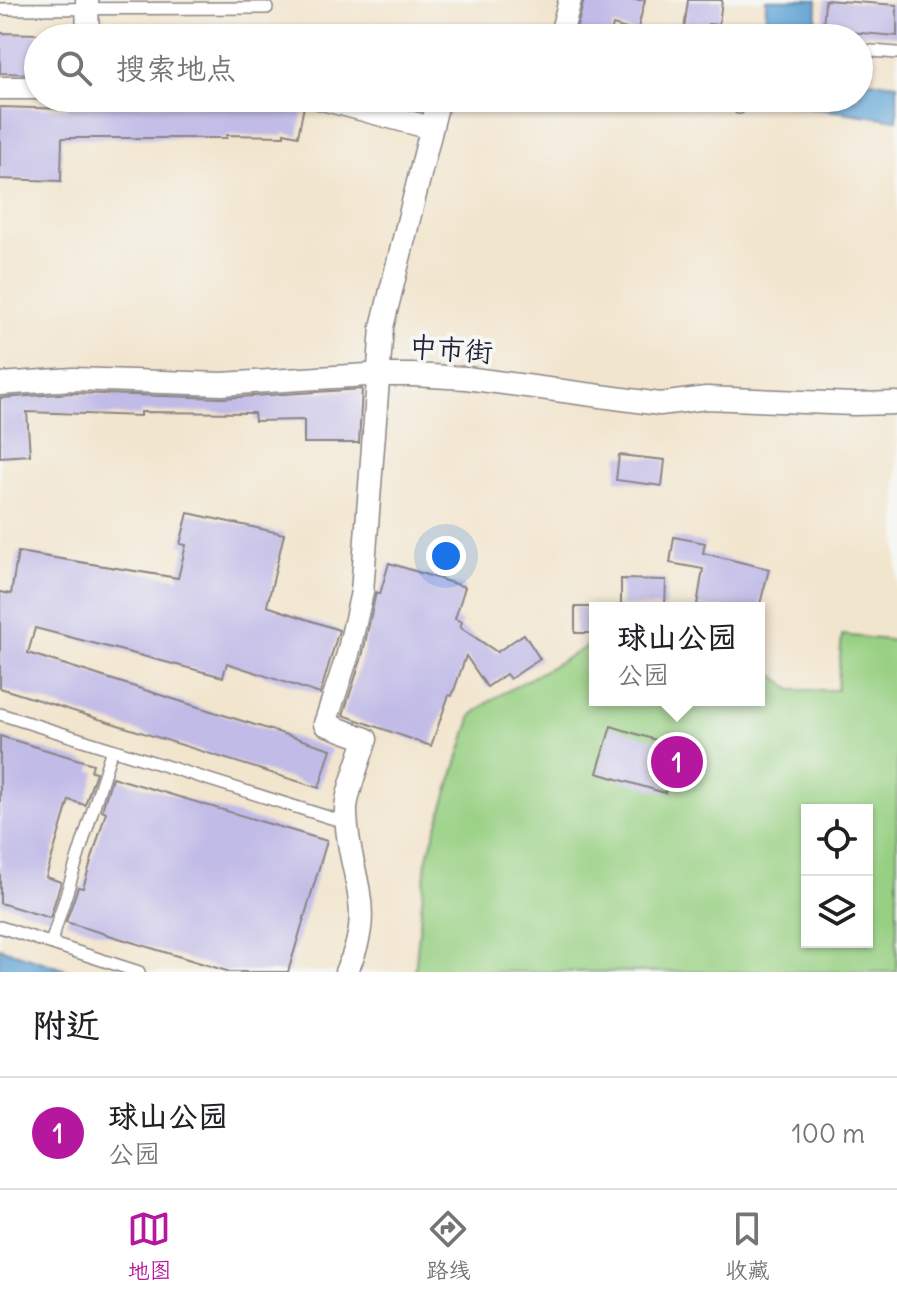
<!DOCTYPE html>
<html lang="zh">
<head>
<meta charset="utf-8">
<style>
  body { margin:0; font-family:Delius,"LXGW WenKai TC",sans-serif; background:#f6f6f6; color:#202124 }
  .controls { position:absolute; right:24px; bottom:24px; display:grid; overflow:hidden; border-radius:0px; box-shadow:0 2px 6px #0004 }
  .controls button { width:72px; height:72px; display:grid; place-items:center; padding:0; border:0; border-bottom:2px solid #e0e0e0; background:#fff; color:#202124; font:40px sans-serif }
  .you { position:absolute; left:446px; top:556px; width:28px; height:28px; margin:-20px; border:6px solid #fff; border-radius:50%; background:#1a73e8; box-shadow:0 0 0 12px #1a73e833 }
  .badge { display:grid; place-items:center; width:52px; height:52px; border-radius:50%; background:#b5179e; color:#fff; font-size:26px; font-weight:700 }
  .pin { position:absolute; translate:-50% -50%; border:4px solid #fff; box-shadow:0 2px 8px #0006 }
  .popup { position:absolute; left:589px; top:602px; width:176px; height:104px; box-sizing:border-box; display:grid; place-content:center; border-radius:0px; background:#fff; filter:drop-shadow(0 2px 6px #0005); font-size:26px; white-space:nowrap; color:#757577 }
  .popup b { font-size:30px; color:#202124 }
  .popup::after { content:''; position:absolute; left:50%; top:100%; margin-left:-16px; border:16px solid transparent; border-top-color:#fff }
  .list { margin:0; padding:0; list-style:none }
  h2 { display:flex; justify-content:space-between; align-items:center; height:104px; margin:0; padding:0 32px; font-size:34px }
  h2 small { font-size:26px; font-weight:400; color:#757577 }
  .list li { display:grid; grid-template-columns:52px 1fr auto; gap:24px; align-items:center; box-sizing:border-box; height:112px; padding:0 32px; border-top:2px solid #e0e0e0 }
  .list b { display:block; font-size:30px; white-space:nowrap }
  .list p { margin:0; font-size:26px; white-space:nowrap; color:#757577 }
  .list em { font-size:26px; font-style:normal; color:#757577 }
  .icon { flex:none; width:44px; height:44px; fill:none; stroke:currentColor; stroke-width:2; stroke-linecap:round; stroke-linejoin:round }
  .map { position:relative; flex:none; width:897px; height:972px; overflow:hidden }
  .search { position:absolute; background:#fff; box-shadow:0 2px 6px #0004; left:24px; right:24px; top:24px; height:88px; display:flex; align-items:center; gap:20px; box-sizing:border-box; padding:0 28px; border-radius:44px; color:#757577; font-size:30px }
  .sheet { height:216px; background:#fff }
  nav { display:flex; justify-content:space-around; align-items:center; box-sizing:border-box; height:112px; border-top:2px solid #e0e0e0; background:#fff; font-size:22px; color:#757577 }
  nav a { display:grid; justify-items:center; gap:4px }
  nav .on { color:#b5179e }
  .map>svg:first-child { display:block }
  .green { fill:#98d083; stroke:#5d795f; stroke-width:2; fill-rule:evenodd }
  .water { fill:#62a5d6; stroke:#426488; stroke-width:2 }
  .building { fill:#c1bbe7 }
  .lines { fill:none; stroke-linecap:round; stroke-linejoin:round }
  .service-casing { stroke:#8a8484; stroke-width:14 }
  .minor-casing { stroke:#8a8484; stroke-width:25 }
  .service { stroke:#fff; stroke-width:11 }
  .minor { stroke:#fff; stroke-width:22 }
  .labels { text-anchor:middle; stroke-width:8; stroke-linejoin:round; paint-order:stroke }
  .street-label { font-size:28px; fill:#22223b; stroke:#f6f6f2 }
</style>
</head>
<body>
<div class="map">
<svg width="897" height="972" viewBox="0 0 897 972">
  <rect width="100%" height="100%" fill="#f6f6f2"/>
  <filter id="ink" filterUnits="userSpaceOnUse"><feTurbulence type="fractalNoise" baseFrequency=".0125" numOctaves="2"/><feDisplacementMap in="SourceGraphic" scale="16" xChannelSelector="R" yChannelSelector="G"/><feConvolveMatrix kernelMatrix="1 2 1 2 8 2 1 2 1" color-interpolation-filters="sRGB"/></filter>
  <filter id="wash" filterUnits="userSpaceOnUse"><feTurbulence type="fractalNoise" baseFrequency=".006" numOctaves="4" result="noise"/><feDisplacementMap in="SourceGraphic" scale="32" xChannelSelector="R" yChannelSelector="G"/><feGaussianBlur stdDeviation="1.8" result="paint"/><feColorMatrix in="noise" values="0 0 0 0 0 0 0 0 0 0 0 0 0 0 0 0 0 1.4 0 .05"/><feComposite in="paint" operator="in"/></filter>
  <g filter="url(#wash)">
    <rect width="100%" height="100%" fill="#f2e5ce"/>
    <path class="green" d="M842,635l55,6v331h-482l11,-111 46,-146 19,-15 99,-55h5v55h164v-36l33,26h45zM807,810h60v132h-60z"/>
    <path class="water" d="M766,0h51l-1,38h-51z
      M859,80l38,4v36l-124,-18 -5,-4h91z
      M0,948l72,24h-72z"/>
    <g id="blocks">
      <path class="building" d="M584,0h61l-8,32 -24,-7 -3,13h-36z
        M688,0h34l-3,25 -11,-1 -2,14h-23z
        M825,0l72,5v31l-74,-6z
        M0,33l38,1v40l-38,-1z
        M231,99l74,2 -7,35 -14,-3v3l-57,-1v3h-165l-1,43 -61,-2v-72l68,2v-5l163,1z
        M362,389l-3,54h-55v-23l-49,1 -1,-8 -113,-1v4l-114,-4 3,43 -30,2v-59l73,-5 150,5z
        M619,455l46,5 -3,26 -46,-6z
        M188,513l96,21 -17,72 72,24 -19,64 -93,-31 -4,14 -188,-49 -7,25 303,96 -12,39 -319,-100v-96l11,2 7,-42 160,26 8,-33 -6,-1z
        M674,537l31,6 -2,10 66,16 -10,39h-47l-15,-3 6,-36 -33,-6z
        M389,563l76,24 -10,32 7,3 -2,5 37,25 27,-18 16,25 -30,20 -4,-5 -19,13 -21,-31 -14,40 -3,-1 -18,51 -88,-31 19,-58 14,-65 4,2z
        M621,579l45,1 -1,27 -44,-1z
        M575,607h20v26h-20z
        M611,726l67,21 -13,46 -68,-20z
        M0,736l93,28 -2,7 5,1 -11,33 -16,-5 -23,77 15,5 -11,36 -50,-15z
        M112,777l215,64 -39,131h-58l-164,-50 12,-35 5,1 23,-76 -4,-2z"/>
    </g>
  </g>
  <g filter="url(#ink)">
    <use href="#blocks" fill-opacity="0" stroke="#8a8484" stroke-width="2"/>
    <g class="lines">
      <defs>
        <path id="service" d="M0,9l267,-1
          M859,50l38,3
          M739,108l1,-10
          M0,714l347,109
          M0,927l139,45
          M51,943l61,-194"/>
        <path id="minor" d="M87,0l1,38
          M560,38l10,-38
          M0,88h38
          M319,98l112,30
          M531,98l14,3v-3
          M0,384l73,-5 149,5 145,-9h46l53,3 194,26 46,-6 148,6 43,-1
          M346,972c33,-65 1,-97 0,-160 -1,-17 15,-55 20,-73l-41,-15 23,-70 14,-62 20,-265 57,-229"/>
      </defs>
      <use href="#service" class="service-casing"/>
      <use href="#minor" class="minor-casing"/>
      <use href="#service" class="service"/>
      <use href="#minor" class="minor"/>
    </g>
  </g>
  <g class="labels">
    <g class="street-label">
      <text transform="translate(451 349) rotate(4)" y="10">中市街</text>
    </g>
  </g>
</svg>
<div class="controls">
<button><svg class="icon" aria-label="locate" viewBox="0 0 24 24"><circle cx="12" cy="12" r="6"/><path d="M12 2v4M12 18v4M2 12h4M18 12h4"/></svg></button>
<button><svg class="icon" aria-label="layers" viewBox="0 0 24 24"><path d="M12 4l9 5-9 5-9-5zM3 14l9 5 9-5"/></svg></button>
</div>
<div class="you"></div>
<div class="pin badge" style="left:677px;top:762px">1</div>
<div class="popup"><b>球山公园</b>公园</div>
<div class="search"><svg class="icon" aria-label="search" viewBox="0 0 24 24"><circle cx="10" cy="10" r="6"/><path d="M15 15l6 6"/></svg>搜索地点</div>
</div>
<section class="sheet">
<h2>附近<small></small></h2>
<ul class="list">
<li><span class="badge">1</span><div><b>球山公园</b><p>公园</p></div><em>100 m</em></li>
</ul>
</section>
<nav>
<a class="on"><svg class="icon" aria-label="map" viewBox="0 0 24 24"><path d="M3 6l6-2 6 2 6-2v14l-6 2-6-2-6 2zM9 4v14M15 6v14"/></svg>地图</a>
<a><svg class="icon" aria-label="directions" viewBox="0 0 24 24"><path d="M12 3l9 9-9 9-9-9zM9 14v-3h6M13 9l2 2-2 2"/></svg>路线</a>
<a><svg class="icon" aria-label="saved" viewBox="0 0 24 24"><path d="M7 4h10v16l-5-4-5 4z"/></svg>收藏</a>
</nav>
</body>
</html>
